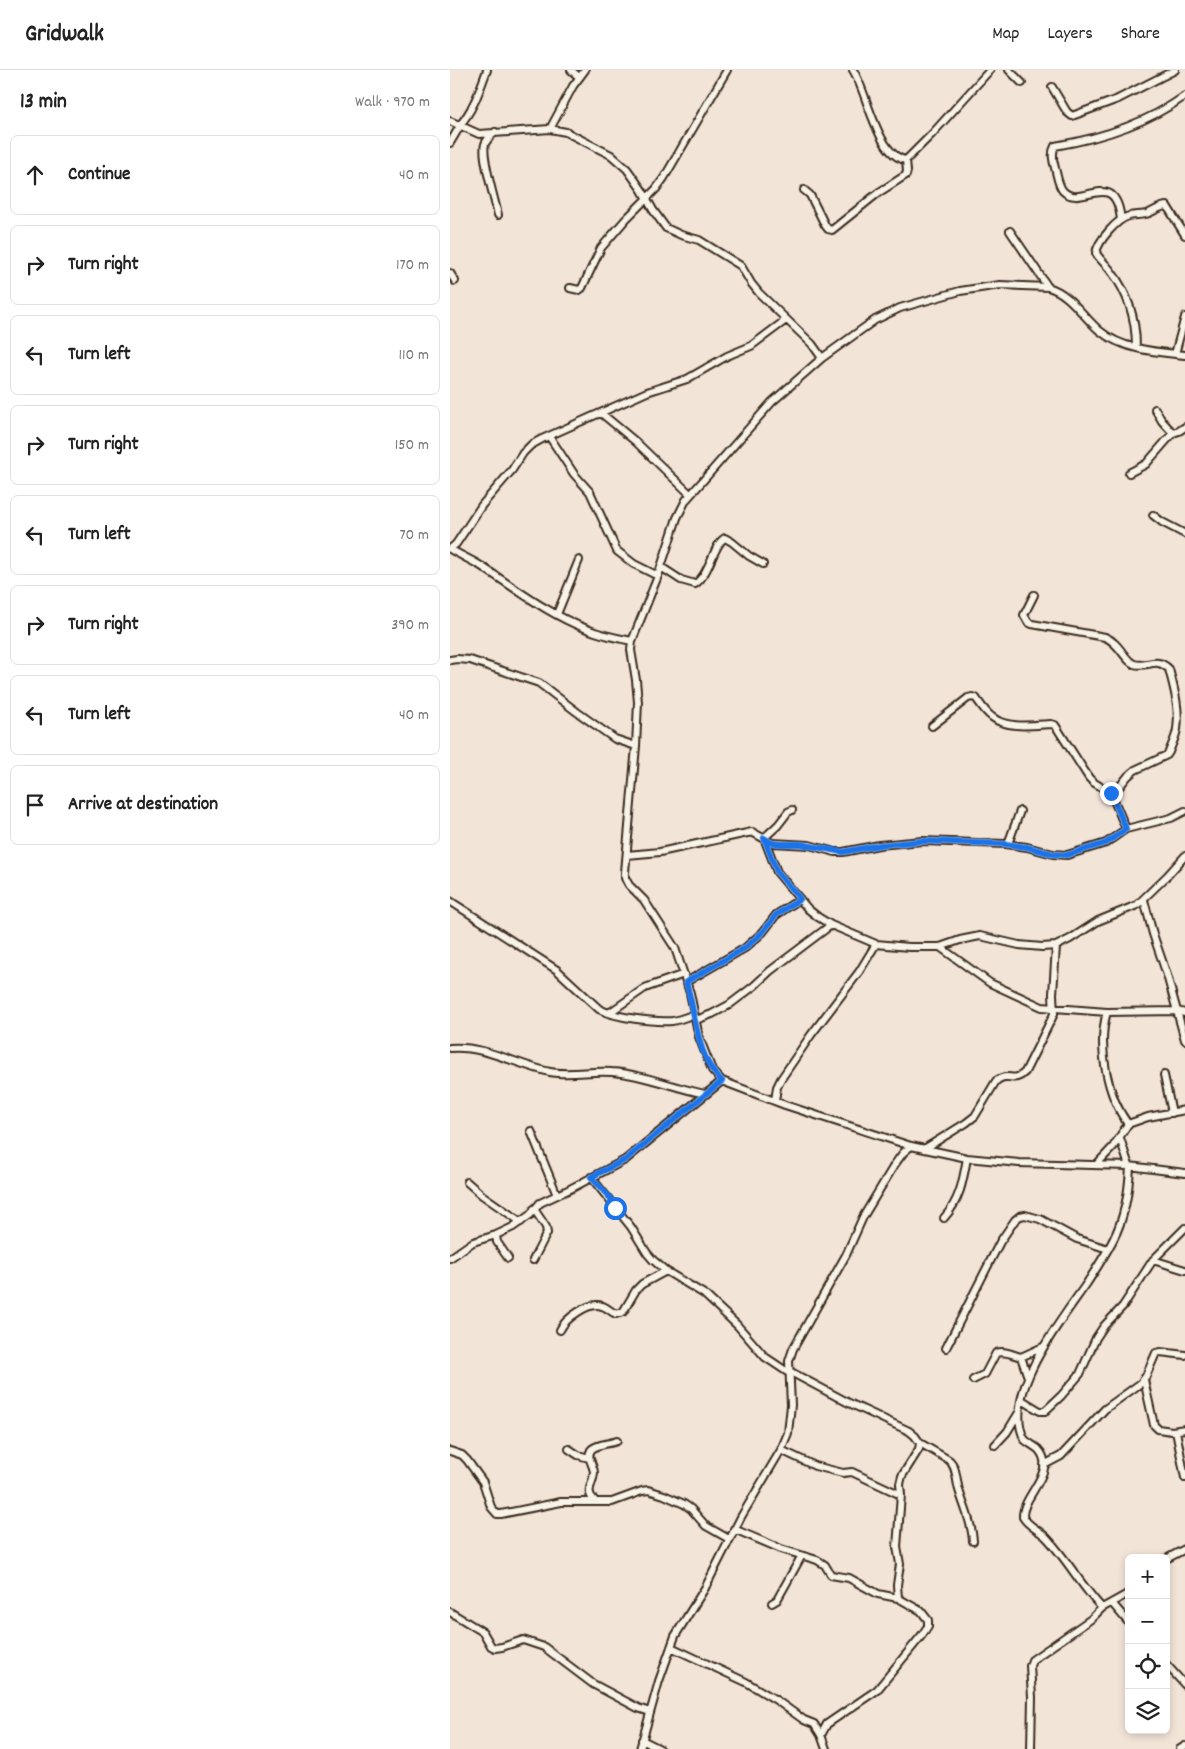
<!DOCTYPE html>
<html lang="en">
<head>
<meta charset="utf-8">
<style>
  body { margin:0; font-family:Dekko,sans-serif; background:#f2f2f2; color:#222 }
  .controls { position:absolute; right:15px; bottom:15px; display:grid; overflow:hidden; border-radius:8px; box-shadow:0 2px 8px #0003 }
  .controls button { width:45px; height:45px; display:grid; place-items:center; padding:0; border:0; border-bottom:1px solid #e0e0e0; background:#fff; color:#222; font:25px sans-serif }
  .stop { position:absolute; width:15px; height:15px; margin:-11px; border:4px solid #1a73e8; border-radius:50%; background:#fff }
  .stop.end { background:#1a73e8; border-color:#fff; box-shadow:0 1px 5px #0008 }
  .list { margin:0; padding:0; list-style:none }
  h2 { display:flex; justify-content:space-between; align-items:center; height:65px; margin:0; padding:0 20px; font-size:21px }
  h2 small { font-size:16px; font-weight:400; color:#767676 }
  .list li { display:grid; grid-template-columns:32px 1fr auto; gap:15px; align-items:center; box-sizing:border-box; height:80px; margin:0 10px 10px; padding:0 10px; border:1px solid #e0e0e0; border-radius:8px }
  .list b { display:block; font-size:19px; white-space:nowrap }
  .list em { font-size:16px; font-style:normal; color:#767676 }
  .icon { flex:none; width:28px; height:28px; fill:none; stroke:currentColor; stroke-width:2; stroke-linecap:round; stroke-linejoin:round }
  .map { position:relative; flex:none; width:735px; height:1679px; overflow:hidden }
  header { display:flex; align-items:center; gap:30px; box-sizing:border-box; height:70px; padding:0 25px; background:#fff; border-bottom:1px solid #e0e0e0 }
  header strong { font-size:24px }
  nav { display:flex; gap:28px; margin-inline-start:auto; font-size:18px }
  main { display:flex }
  aside { flex:1; background:#fff }
  .map>svg:first-child { display:block }
  .lines { fill:none; stroke-linecap:round; stroke-linejoin:round }
  .minor-casing { stroke:#3b2a1e; stroke-width:10 }
  .minor { stroke:#f7f3e8; stroke-width:6 }
  .route { stroke:#1a73e8; stroke-width:6 }
</style>
</head>
<body>
<header>
<strong>Gridwalk</strong>
<nav><a>Map</a><a>Layers</a><a>Share</a></nav>
</header>
<main>
<aside>
<h2>13 min<small>Walk · 970 m</small></h2>
<ul class="list">
<li><svg class="icon" aria-label="ahead" viewBox="0 0 24 24"><path d="M12 20V5M6 11l6-6 6 6"/></svg><div><b>Continue</b></div><em>40 m</em></li>
<li><svg class="icon" aria-label="right" viewBox="0 0 24 24"><path d="M7 20v-9h11M14 6l5 5-5 5"/></svg><div><b>Turn right</b></div><em>170 m</em></li>
<li><svg class="icon" aria-label="left" viewBox="0 0 24 24"><path d="M17 20v-9H6M10 6l-5 5 5 5"/></svg><div><b>Turn left</b></div><em>110 m</em></li>
<li><svg class="icon" aria-label="right" viewBox="0 0 24 24"><path d="M7 20v-9h11M14 6l5 5-5 5"/></svg><div><b>Turn right</b></div><em>150 m</em></li>
<li><svg class="icon" aria-label="left" viewBox="0 0 24 24"><path d="M17 20v-9H6M10 6l-5 5 5 5"/></svg><div><b>Turn left</b></div><em>70 m</em></li>
<li><svg class="icon" aria-label="right" viewBox="0 0 24 24"><path d="M7 20v-9h11M14 6l5 5-5 5"/></svg><div><b>Turn right</b></div><em>390 m</em></li>
<li><svg class="icon" aria-label="left" viewBox="0 0 24 24"><path d="M17 20v-9H6M10 6l-5 5 5 5"/></svg><div><b>Turn left</b></div><em>40 m</em></li>
<li><svg class="icon" aria-label="arrive" viewBox="0 0 24 24"><path d="M6 21V4h12l-3 4 3 4H6"/></svg><div><b>Arrive at destination</b></div></li>
</ul>
</aside>
<div class="map">
<svg width="735" height="1679" viewBox="0 0 735 1679">
  <rect width="100%" height="100%" fill="#f3e4d8"/>
  <filter id="ink" filterUnits="userSpaceOnUse"><feTurbulence type="fractalNoise" baseFrequency=".02" numOctaves="2"/><feDisplacementMap in="SourceGraphic" scale="10" xChannelSelector="R" yChannelSelector="G"/><feConvolveMatrix kernelMatrix="1 2 1 2 8 2 1 2 1" color-interpolation-filters="sRGB"/></filter>
  <g filter="url(#ink)">
    <g class="lines">
      <defs>
        <path id="minor" d="M121,0l8,7
          M403,0c14,21 24,86 53,90l26,-26 58,-64
          M559,0l13,13
          M602,17l15,25 5,4 46,-17 57,-29
          M0,51l29,13 71,-5 16,3 45,23 16,14 15,21 11,20 13,18 15,7 18,5 42,26 10,17 8,10 53,51 10,14
          M9,56c14,-15 21,-37 28,-56
          M100,59l23,-43 12,-16
          M45,62c-3,3 -8,7 -10,12 -4,12 10,56 13,71
          M0,73l10,-17
          M354,120l6,5 15,30 3,4 4,1 46,-37 28,-18 1,-4 -1,-11
          M671,150c-6,-54 -39,-10 -58,-29 -5,-6 -6,-16 -8,-23 -2,-7 -4,-15 0,-22 47,-8 91,-22 130,-50
          M560,161l38,56
          M0,203l5,8
          M120,218l9,2 3,-2 19,-40 25,-29 30,-30 8,-11 63,-108
          M686,277c0,-27 -8,-54 -25,-76 -5,-7 -11,-11 -15,-18 2,-12 21,-34 33,-37 7,-2 13,0 20,-3 6,-2 11,-7 18,-7l18,29
          M725,284l10,-37
          M735,285c-28,-3 -62,-5 -85,-24 -18,-15 -29,-37 -52,-44l-48,-2 -40,6 -60,17 -25,12 -53,38 -50,44 -86,98 -9,18 -19,58 -26,65 -1,9 5,30 2,22 -2,44 -11,126v6l4,7 15,15 31,48 15,45 9,44 13,33 10,11 63,24 126,41 56,12 52,5 110,3 56,7
          M705,339l7,12 11,12 6,-2 6,-4
          M151,343l35,29 54,52
          M99,366l25,38 16,18 27,59 17,13 24,12
          M679,403l17,-9 27,-31
          M703,445l9,7 23,12
          M0,479l6,-5 26,-39 30,-35 11,-17 8,-8 11,-6 105,-47 40,-13 40,-23 24,-10 35,-26
          M0,479c10,6 21,11 31,17 34,22 67,48 106,63 14,6 29,9 45,12
          M211,497l20,13 14,4c15,-10 19,-41 30,-46l7,4 17,14 14,8
          M584,525l-10,20 4,7 4,2 73,13c15,6 19,23 29,27 14,4 22,-8 35,5 5,19 11,40 8,60 -1,8 -5,15 -8,23l-2,3 -32,15 -7,6 -16,20
          M107,544l22,-54
          M0,590l7,-1 13,1 69,23 38,29 38,27 21,7
          M482,656l36,-28 4,-1 4,1c5,7 9,14 16,19 15,12 41,8 59,7l4,1 34,53 4,4 18,11 15,36
          M342,740l-4,2 -10,13 -14,13 13,34 31,37 10,8 13,8 45,19 33,3h31l20,-7 20,-4 39,9 23,2 14,-1 14,-7 28,-18 39,-16 30,-29 18,-20
          M558,774l12,-33
          M177,785l33,-3 92,-20 20,11 37,2 26,7h8l36,-7 44,-4 82,3 22,3 26,7 14,1 39,-12 20,-14 45,-11 14,-7
          M694,830l9,34 14,41 18,65
          M0,831l107,69 42,39c17,9 54,13 73,12 8,-1 15,-4 22,-7
          M490,877l50,36 52,24 65,5 70,-1 8,2
          M236,912l59,-34 18,-16 13,-17 24,-16
          M657,942c-10,34 0,84 21,112
          M159,943l36,-25 39,-14
          M246,950l16,-6 17,-9 25,-19 16,-15 61,-46
          M0,978c34,-3 67,17 100,24 21,4 41,-2 62,0 31,2 62,16 93,22
          M714,1005l8,38
          M325,1031l2,-14 4,-8 30,-44 48,-63 17,-28
          M81,1061l26,64
          M670,1068l9,28
          M474,1079l42,-26 9,-7 21,-35c13,-10 17,3 29,-9l29,-58 -1,-20 3,-48
          M647,1094l16,-17 15,-23 20,-7 37,-7
          M141,1107l40,50 16,26 6,7 13,11 38,23 33,31 28,32 24,16
          M17,1112l15,13 39,27
          M494,1148c16,-18 19,-37 23,-60
          M46,1165l1,7 11,16
          M0,1188l23,-16 23,-7 17,-8 17,-12 10,-12 30,-14 55,-29 97,-79
          M83,1190l14,-27 -1,-6 -12,-18
          M703,1190l32,10
          M110,1260c5,-11 29,-29 42,-24 5,1 9,6 14,8l7,-2 13,-22 6,-6 24,-13
          M496,1278l54,-106 15,-22 5,-4 5,-1 15,4 37,20 31,10
          M571,1287l7,20
          M339,1301l58,31 62,29 6,5 5,7 -1,6 -17,27 -2,8 1,11 -4,52 3,17 -3,21 1,13
          M523,1310l12,-6 11,-21c9,-3 17,2 25,4l22,-10
          M694,1310l10,45 4,4 14,2 13,-2
          M572,1330l18,11h5l16,-15 19,-22 16,-36 8,-12 19,-20 30,-46 32,-32
          M726,1361l9,47
          M470,1373l29,17c8,7 7,20 10,30 5,17 13,32 14,51
          M545,1375l12,-13 11,-18
          M119,1379l9,6 11,3
          M331,1380l34,16 28,7 9,-1 49,23
          M0,1381l12,4 5,5 16,22 8,25 6,7h4l60,-12h51l30,-11 6,-1 16,5 20,9 7,5 15,17 23,13
          M594,1395l17,-9 44,-47 36,-26 5,-7 10,-23 4,-1 25,3
          M145,1431c-11,-10 -2,-16 -1,-28 0,-8 -8,-15 -3,-23 5,-6 18,-6 26,-9
          M284,1459l47,20 36,11 8,5 6,10 18,3 29,16 20,4 23,13 7,9v6l-6,9 -45,55 -50,34 -6,11
          M716,1489l19,-10
          M322,1533l5,-3 24,-43
          M662,1533l17,20
          M652,1538c-21,-22 -35,-49 -56,-71 -7,-7 -18,-11 -23,-20 -1,-22 36,-46 15,-68 -4,-3 -9,-6 -13,-9 -25,-45 38,-122 62,-157 9,-14 19,-29 26,-43 12,-23 16,-48 17,-74
          M0,1542l33,20 8,14 4,2 7,-1 21,-7 21,7 49,37 45,24 12,4
          M221,1577l75,35 30,18 28,20 10,4 7,11 5,14
          M716,1594l19,21
          M192,1670l18,9
          M190,1679l19,-68 16,-45 30,-48 36,-71 40,-67 7,-17 3,-28 -2,-44 4,-12 53,-94 17,-38 32,-53 8,-11 8,-7
          M581,1679l1,-52 -2,-31 2,-6 59,-41 11,-11 27,-15
          M730,1679l5,-3"/>
      </defs>
      <use href="#minor" class="minor-casing"/>
      <use href="#minor" class="minor"/>
    </g>
  </g>
  <g class="lines" filter="url(#ink)">
    <path class="route" d="M165,1138l-5,-10 -19,-21 34,-17 97,-79c-26,-22 -26,-68 -36,-99l59,-34 18,-16 13,-17 24,-16 -23,-27 -13,-34 8,5 9,1h19l43,8 37,-7 43,-4 82,3 22,3 26,7 14,1 39,-12 20,-14 -15,-36"/>
  </g>
</svg>
<div class="controls">
<button>+</button>
<button>−</button>
<button><svg class="icon" aria-label="locate" viewBox="0 0 24 24"><circle cx="12" cy="12" r="6"/><path d="M12 2v4M12 18v4M2 12h4M18 12h4"/></svg></button>
<button><svg class="icon" aria-label="layers" viewBox="0 0 24 24"><path d="M12 4l9 5-9 5-9-5zM3 14l9 5 9-5"/></svg></button>
</div>
<div class="stop" style="left:165px;top:1138px"></div>
<div class="stop end" style="left:661px;top:723px"></div>
</div>
</main>
</body>
</html>
